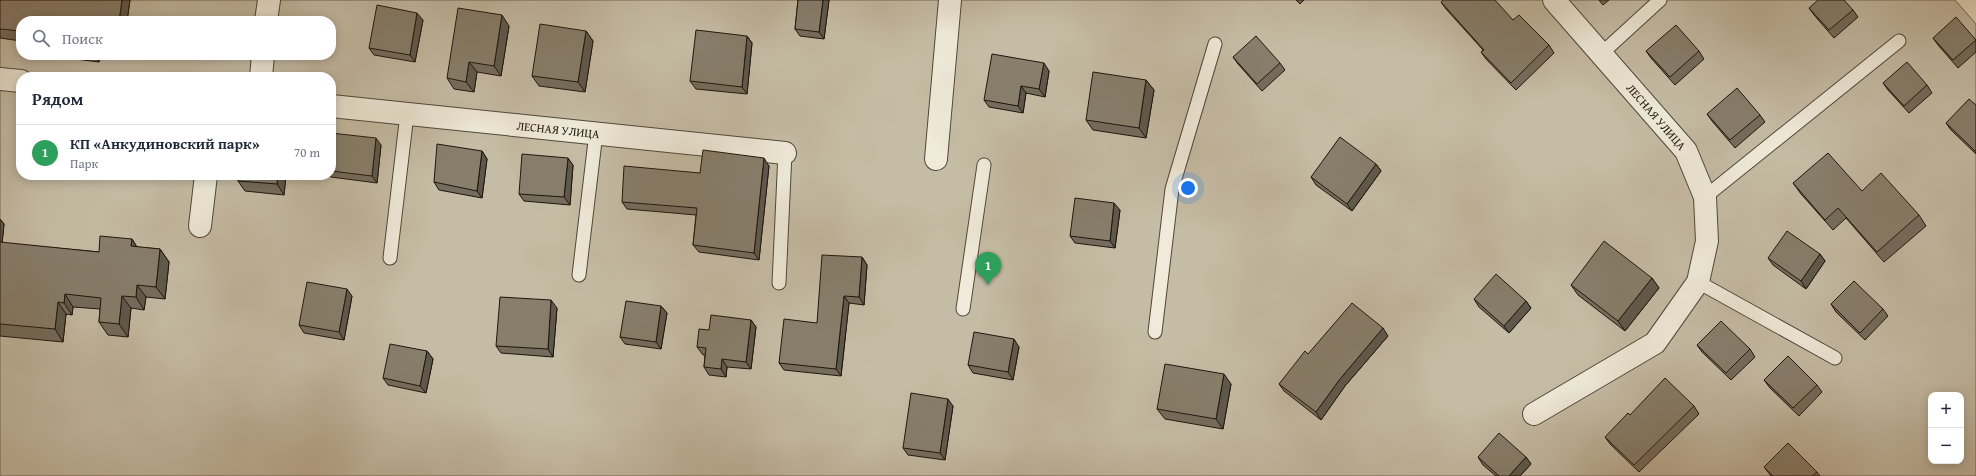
<!DOCTYPE html>
<html lang="ru">
<head>
<meta charset="utf-8">
<style>
  body { margin:0; font-family:"Gentium Book Plus",serif; background:#f2f2f3; color:#1f2937 }
  .controls { position:absolute; right:12px; bottom:12px; display:grid; overflow:hidden; border-radius:8px; box-shadow:0 2px 10px #0003 }
  .controls button { width:36px; height:36px; display:grid; place-items:center; padding:0; border:0; border-bottom:1px solid #e0e1e3; background:#fff; color:#1f2937; font:20px sans-serif }
  .you { position:absolute; left:1188px; top:188px; width:14px; height:14px; margin:-10px; border:3px solid #fff; border-radius:50%; background:#1a73e8; box-shadow:0 0 0 6px #1a73e833 }
  .badge { display:grid; place-items:center; width:26px; height:26px; border-radius:50%; background:#ea580c; color:#fff; font-size:13px; font-weight:700 }
  .pin { position:absolute; translate:-50% -33px; filter:drop-shadow(0 1px 2px #0008) }
  .pin::after { content:''; position:absolute; top:21px; width:14px; height:12px; background:inherit; clip-path:polygon(0 0,100% 0,50% 100%) }
  .list { margin:0; padding:0; list-style:none }
  h2 { display:flex; justify-content:space-between; align-items:center; height:52px; margin:0; padding:0 16px; font-size:17px }
  h2 small { font-size:13px; font-weight:400; color:#747a83 }
  .list li { display:grid; grid-template-columns:26px 1fr auto; gap:12px; align-items:center; box-sizing:border-box; height:56px; padding:0 16px; border-top:1px solid #e0e1e3 }
  .list b { display:block; font-size:15px; white-space:nowrap }
  .list p { margin:0; font-size:13px; white-space:nowrap; color:#747a83 }
  .list em { font-size:13px; font-style:normal; color:#747a83 }
  .icon { flex:none; width:22px; height:22px; fill:none; stroke:currentColor; stroke-width:2; stroke-linecap:round; stroke-linejoin:round }
  .map { position:relative; flex:none; width:1976px; height:476px; overflow:hidden }
  .search { position:absolute; background:#fff; box-shadow:0 2px 10px #0003; left:16px; top:16px; width:320px; height:44px; display:flex; align-items:center; gap:10px; box-sizing:border-box; padding:0 14px; border-radius:16px; color:#747a83; font-size:15px }
  .panel { position:absolute; background:#fff; box-shadow:0 2px 10px #0003; left:16px; top:72px; width:320px; height:108px; border-radius:16px }
  .map>svg:first-child { display:block }
  .green { fill:#c5bca5; stroke:#726859; fill-rule:evenodd }
  .lines { fill:none; stroke-linecap:round; stroke-linejoin:round }
  .lane-casing { stroke:#50473b; stroke-width:15 }
  .street-casing { stroke:#50473b; stroke-width:24 }
  .lane { stroke:#efead9; stroke-width:13 }
  .street { stroke:#efead9; stroke-width:22 }
  .wall { fill:#746c5d; stroke:#1e150d }
  .shaded-wall { fill:#5e584c; stroke:#1e150d }
  .building { fill:#877e6c; stroke:#1e150d }
  .labels { text-anchor:middle; stroke-width:4; stroke-linejoin:round; paint-order:stroke }
  .street-label { font-size:12px; fill:#1e150d; stroke:#efead9 }
</style>
</head>
<body>
<div class="map">
<svg width="1976" height="476" viewBox="0 0 1976 476">
  <rect width="100%" height="100%" fill="#e7dec4"/>
  <filter id="stains"><feTurbulence type="fractalNoise" baseFrequency=".005" numOctaves="4"/><feColorMatrix values="0 0 0 0 .2 0 0 0 0 .09 0 0 0 0 .02 0 0 0 .5 -.17"/></filter>
  <radialGradient id="worn" r=".72"><stop offset=".6" stop-color="#630" stop-opacity="0"/><stop offset="1" stop-color="#630" stop-opacity=".3"/></radialGradient>
  <path class="green" d="M0,0h1955l21,24v452h-1976zM21,21h310v34h-310zM21,77h310v98h-310zM1931,395h30v66h-30z"/>
  <g class="lines">
    <defs>
      <path id="lane" d="M1601,54l59,-54
        M1705,197l194,-156
        M390,258l17,-144
        M579,275l17,-142
        M1698,282l137,76
        M779,283l6,-130
        M963,309l21,-144
        M1155,332l17,-143 43,-145"/>
      <path id="street" d="M266,21l3,-21
        M261,77l2,-22
        M0,79l21,2
        M331,106l454,47
        M936,159l14,-159
        M200,226l6,-51
        M1534,414l121,-71 43,-61 9,-41 -2,-44 -19,-46 -132,-151"/>
    </defs>
    <use href="#lane" class="lane-casing"/>
    <use href="#street" class="street-casing"/>
    <use href="#lane" class="lane"/>
    <use href="#street" class="street"/>
  </g>
  <path class="wall" d="M0,0h130l-3,21h-106v20l-21,-3z
    M798,0h31l-5,39 -24,-3 -5,-7z
    M1296,0h8l-4,4z
    M1599,0h10l-6,5z
    M1441,2l72,18 36,25 5,8 -38,37 -30,-31 -5,-7 2,-2 -37,-41z
    M1809,8l44,2 5,7 -24,21 -20,-23z
    M423,20l-8,42 -41,-7 -5,-7z
    M509,26l-8,50 -24,-4 -3,20 -20,-3 -7,-11z
    M586,31l7,10 -8,51 -46,-6 -7,-10z
    M747,36l5,7 -5,51 -51,-5 -6,-8z
    M1933,38l43,2v12l-18,16 -20,-23z
    M1646,51h53l5,8 -29,26 -24,-27z
    M59,55h41l-1,7 -39,-5z
    M1233,57l47,6 5,7 -23,21 -24,-27z
    M1049,71l-4,26 -19,-4 -3,20 -34,-6 -5,-7z
    M1146,80l8,10 -8,48 -53,-8 -7,-10z
    M1883,83l44,2 5,8 -23,20 -21,-23z
    M1976,105v49l-25,-24 -5,-7z
    M1707,114l53,1 5,7 -30,26 -23,-27z
    M331,133l50,12 -4,38 -46,-6 -2,-2h2z
    M482,151l5,8 -5,39 -43,-8 -5,-8z
    M1376,164l5,7 -29,40 -36,-26 -5,-8z
    M573,165l-3,40 -46,-4 -5,-7z
    M769,166l-10,94 -60,-8 -6,-7 3,-30 -69,-6 -5,-7 78,-29z
    M238,175h48l-2,20 -39,-4 -7,-10z
    M1793,183l69,8 57,24 7,11 -42,36 -38,-44 -13,12 -32,-36z
    M1120,210l-5,38 -40,-5 -5,-7z
    M0,219l4,5 -2,19 97,9 33,-13 5,8 23,2 9,13 -4,37 -19,-2 -2,13 -13,-2 -3,29 -20,-2 -9,-13 1,-13 -27,-2 -1,8 -6,-1 -3,28 -63,-6z
    M1820,254l5,7 -19,28 -33,-24 -5,-7z
    M862,257l5,8 -3,40 -15,-2 -8,73 -57,-6 -5,-7 38,-40z
    M1652,278l7,10 -34,43 -47,-36 -7,-10z
    M352,296l-8,44 -40,-7 -5,-8z
    M1474,299l52,2 5,7 -22,25 -30,-26z
    M1831,304l52,5 5,7 -23,24 -29,-28z
    M661,306l6,7 -6,36 -36,-5 -5,-7z
    M557,308l-4,49 -52,-4 -5,-7z
    M751,320l5,7 -5,42 -24,-2 -1,10 -17,-2 -5,-8 1,-12h-2l-6,-8 12,-17z
    M1388,336l-43,50 -24,34 -37,-29 -5,-7 29,-30z
    M1697,345l53,4 5,8 -24,23 -29,-28z
    M1019,347l-6,33 -40,-7 -5,-8z
    M427,351l6,8 -7,34 -38,-8 -5,-7z
    M1764,380l53,5 5,7 -23,24 -29,-28z
    M1231,384l-8,45 -58,-10 -8,-10z
    M953,406l-8,54 -37,-5 -5,-7z
    M1694,406l5,8 -60,58 -29,-28 -5,-7 25,-22z
    M1478,457h48l5,7 -11,12h-24l-13,-11z
    M1764,467l53,5 3,4h-49z"/>
  <path class="shaded-wall" d="M122,0h8l-3,21h-8z
    M823,0h6l-5,39 -5,-7z
    M417,13l6,7 -8,42 -5,-7z
    M502,15l7,11 -8,50 -7,-10z
    M586,31l7,10 -8,51 -7,-10z
    M747,36l5,7 -5,51 -5,-7z
    M94,55h6l-1,7z
    M469,62l8,10 -3,20 -8,-10z
    M1044,63l5,8 -4,26 -6,-8z
    M1146,80l8,10 -8,48 -7,-10z
    M1021,86l5,7 -3,20 -5,-7z
    M376,138l5,7 -4,38 -5,-7z
    M482,151l5,8 -5,39 -5,-7z
    M568,158l5,7 -3,40 -6,-8z
    M764,158l5,8 -10,94 -5,-7z
    M1376,164l5,7 -29,40 -5,-7z
    M278,175h8l-2,20 -7,-11z
    M1114,203l6,7 -5,38 -5,-7z
    M0,219l4,5 -3,30 -1,-2z
    M132,239l8,13 -9,-6z
    M160,249l9,13 -4,37 -9,-12z
    M1820,254l5,7 -19,28 -5,-8z
    M862,257l5,8 -3,40 -5,-8z
    M1652,278l7,10 -34,43 -7,-10z
    M137,285l9,12 -2,13 -8,-13z
    M347,289l5,7 -8,44 -5,-8z
    M65,294l8,13 -1,8 -8,-12z
    M122,296l9,12 -3,29 -9,-13z
    M844,296l5,7 -8,73 -5,-7z
    M551,300l6,8 -4,49 -5,-8z
    M1526,301l5,7 -22,25 -5,-7z
    M58,302l8,12 -3,28 -8,-13z
    M661,306l6,7 -6,36 -5,-7z
    M751,320l5,7 -5,42 -5,-7z
    M1383,328l5,8 -43,50 -24,34 -5,-8 24,-33z
    M1014,339l5,8 -6,33 -5,-8z
    M427,351l6,8 -7,34 -6,-7z
    M722,359l5,8 -1,10 -5,-8z
    M1224,374l7,10 -8,45 -7,-10z
    M948,399l5,7 -8,54 -5,-7z
    M1526,457l5,7 -11,12h-11z"/>
  <path class="building" d="M0,0h122l-3,21h-98v10l-21,-2z
    M798,0h25l-4,32 -24,-3z
    M1443,0h52l18,20 6,-5 30,30 -38,38 -30,-31 3,-2 -43,-48z
    M1818,0h26l9,10 -24,20 -20,-22z
    M377,5l40,8 -7,42 -41,-7z
    M458,8l44,7 -8,51 -25,-4 -3,20 -19,-4z
    M1956,17l20,23 -23,20 -20,-22z
    M540,24l46,7 -8,51 -46,-6z
    M1676,25l23,26 -29,26 -24,-26z
    M696,30l51,6 -5,51 -52,-6z
    M1256,36l24,27 -23,21 -24,-27z
    M992,54l52,9 -5,26 -18,-3 -3,20 -34,-6z
    M1907,62l20,23 -23,21 -21,-23z
    M1093,72l53,8 -7,48 -53,-8z
    M1737,88l23,27 -30,25 -23,-26z
    M1969,99l7,6v45l-1,1 -29,-28z
    M331,133l45,5 -4,38 -41,-5z
    M1340,137l36,27 -29,40 -36,-27z
    M437,144l45,7 -5,40 -43,-9z
    M703,150l61,8 -10,95 -61,-8 4,-37 -75,-6 2,-36 76,7z
    M1828,153l34,38 19,-18 38,42 -42,37 -39,-44 -13,12 -32,-37z
    M522,154l46,4 -4,39 -45,-3z
    M238,175h40l-1,9 -39,-3z
    M1075,198l39,5 -4,38 -40,-5z
    M1787,231l33,23 -19,27 -33,-23z
    M100,236l32,3 -1,7 29,3 -4,38 -19,-2 -1,12 -14,-1 -3,28 -20,-2 2,-24 -36,-4 -1,9 -6,-1 -3,27 -55,-5v-82l99,10z
    M1604,241l48,37 -34,43 -47,-36z
    M822,255l40,2 -3,40 -15,-1 -8,73 -57,-6 5,-44 33,4z
    M1496,274l30,27 -22,25 -30,-27z
    M1854,281l29,28 -23,24 -29,-29z
    M307,282l40,7 -8,43 -40,-7z
    M500,297l51,3 -3,49 -52,-3z
    M626,301l35,5 -5,36 -36,-5z
    M1352,303l31,25 -43,51 -24,33 -37,-28 26,-33 3,3z
    M711,315l40,5 -5,42 -24,-3 -1,10 -17,-2 2,-19 -9,-1 2,-18 10,1z
    M1721,321l29,28 -24,24 -29,-28z
    M974,332l40,7 -6,33 -40,-7z
    M390,344l37,7 -7,35 -37,-8z
    M1788,356l29,29 -24,23 -29,-28z
    M1165,364l59,10 -8,45 -59,-10z
    M1665,378l29,28 -60,59 -29,-28 23,-24 2,2z
    M911,393l37,6 -8,54 -37,-5z
    M1499,433l27,24 -17,19h-10l-21,-19z
    M1788,443l29,29 -5,4h-39l-9,-9z"/>
  <g class="labels">
    <g class="street-label">
      <text transform="translate(1656 117) rotate(49)" y="4">ЛЕСНАЯ УЛИЦА</text>
      <text transform="translate(558 130) rotate(6)" y="4">ЛЕСНАЯ УЛИЦА</text>
    </g>
  </g>
  <rect width="100%" height="100%" filter="url(#stains)"/>
  <rect width="100%" height="100%" fill="url(#worn)"/>
</svg>
<div class="controls">
<button>+</button>
<button>−</button>
</div>
<div class="you"></div>
<div class="pin badge" style="left:988px;top:285px;background:#2e9e5b">1</div>
<div class="search"><svg class="icon" aria-label="search" viewBox="0 0 24 24"><circle cx="10" cy="10" r="6"/><path d="M15 15l6 6"/></svg>Поиск</div>
<section class="panel">
<h2>Рядом<small></small></h2>
<ul class="list">
<li><span class="badge" style="background:#2e9e5b">1</span><div><b>КП «Анкудиновский парк»</b><p>Парк</p></div><em>70 m</em></li>
</ul>
</section>
</div>
</body>
</html>
